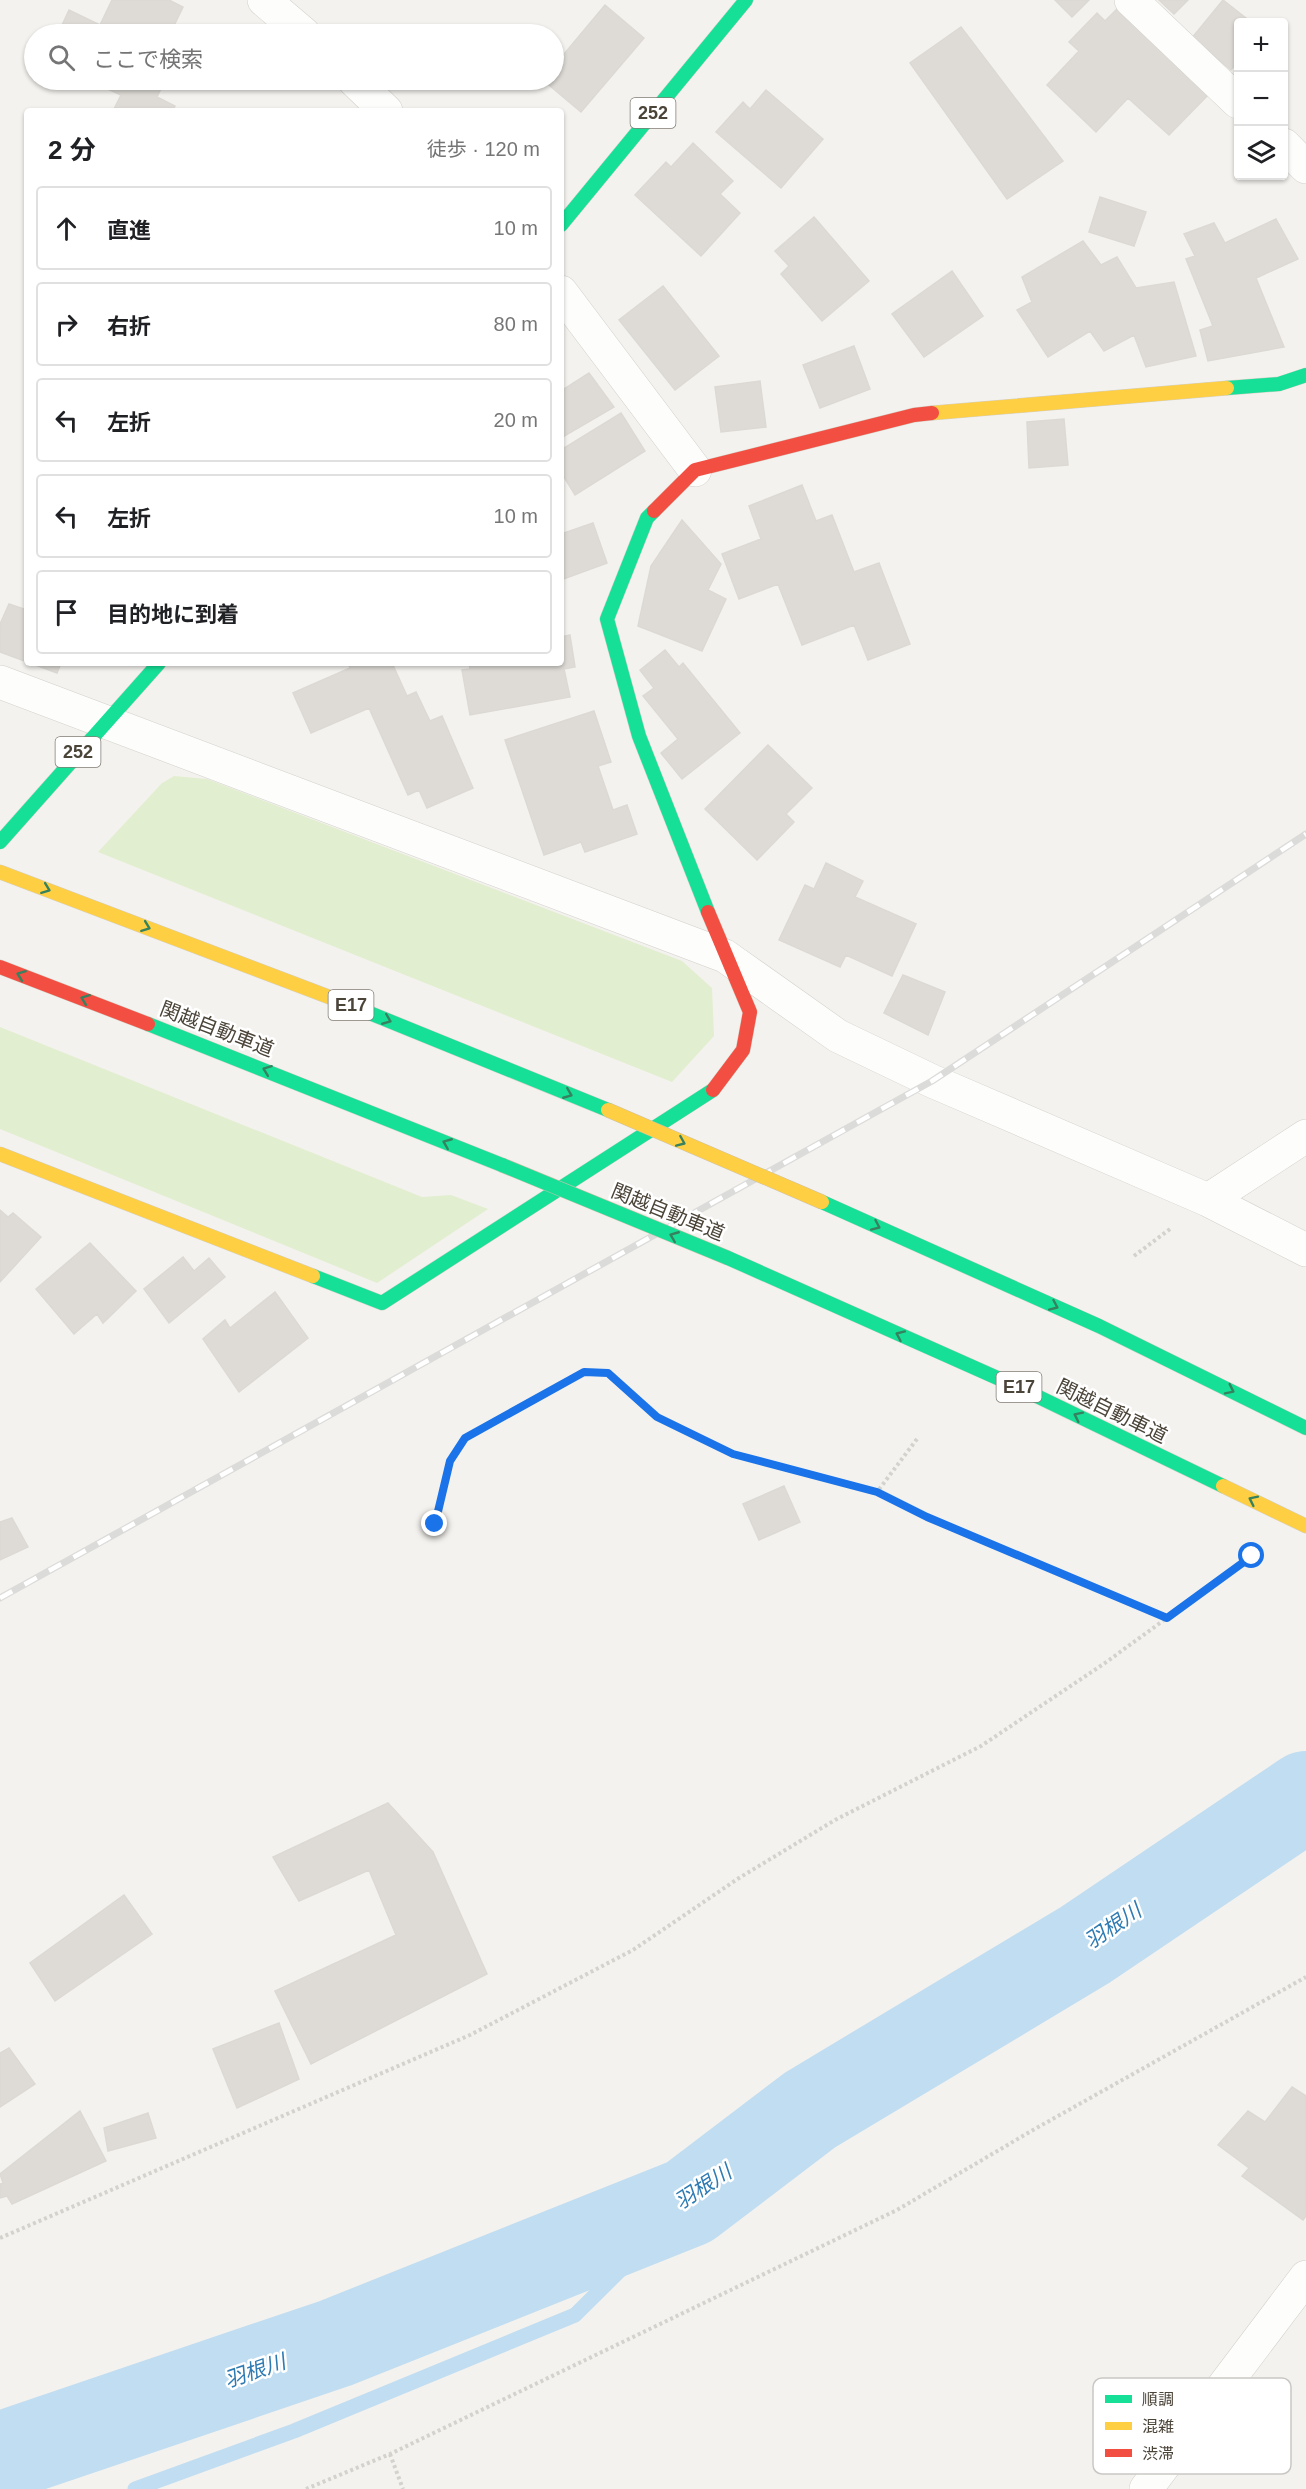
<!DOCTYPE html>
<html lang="ja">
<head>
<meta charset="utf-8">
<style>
  body { margin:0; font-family:Helvetica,"Noto Sans JP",sans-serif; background:#f2f2f2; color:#202124 }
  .controls { position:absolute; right:18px; top:18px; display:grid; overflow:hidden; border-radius:6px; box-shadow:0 2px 4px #0004 }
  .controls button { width:54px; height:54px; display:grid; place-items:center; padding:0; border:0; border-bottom:2px solid #e0e0e0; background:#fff; color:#202124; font:30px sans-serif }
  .stop { position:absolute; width:18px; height:18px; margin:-14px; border:4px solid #1a73e8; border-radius:50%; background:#fff }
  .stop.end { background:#1a73e8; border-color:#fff; box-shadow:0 2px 6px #0008 }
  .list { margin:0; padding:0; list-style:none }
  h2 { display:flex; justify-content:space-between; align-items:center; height:78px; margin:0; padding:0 24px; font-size:26px }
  h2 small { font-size:20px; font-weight:400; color:#757577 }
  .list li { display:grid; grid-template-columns:39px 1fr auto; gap:18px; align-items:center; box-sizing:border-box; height:84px; margin:0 12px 12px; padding:0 12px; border:2px solid #e0e0e0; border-radius:6px }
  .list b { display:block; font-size:22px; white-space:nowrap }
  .list em { font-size:20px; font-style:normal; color:#757577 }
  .icon { flex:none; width:33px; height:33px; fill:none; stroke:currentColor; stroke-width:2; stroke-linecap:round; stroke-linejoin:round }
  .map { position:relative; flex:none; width:1306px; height:2489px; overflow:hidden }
  .search { position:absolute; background:#fff; box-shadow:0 2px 4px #0004; left:24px; top:24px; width:540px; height:66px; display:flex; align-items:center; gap:15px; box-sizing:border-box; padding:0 21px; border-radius:33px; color:#757577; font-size:22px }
  .panel { position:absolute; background:#fff; box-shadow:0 2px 4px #0004; left:24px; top:108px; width:540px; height:558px; border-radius:6px }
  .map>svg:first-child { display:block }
  .green { fill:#e1eecf }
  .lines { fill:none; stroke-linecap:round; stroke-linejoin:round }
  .stream { stroke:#c0ddf1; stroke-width:15 }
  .river { stroke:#c0ddf1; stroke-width:90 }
  .building { fill:#dedbd6; stroke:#dcd9d4; stroke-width:1.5 }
  .street-casing { stroke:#d2d0cb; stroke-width:34 }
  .fast-casing { stroke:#d3cfc5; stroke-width:15 }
  .slow-casing { stroke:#d3cfc5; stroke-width:15 }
  .jam-casing { stroke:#d3cfc5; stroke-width:15 }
  .path { stroke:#d3d2cc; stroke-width:4; stroke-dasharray:3 3; stroke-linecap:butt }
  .street { stroke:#fdfdfc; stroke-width:33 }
  .fast { stroke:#16e098; stroke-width:14 }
  .slow { stroke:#ffcf43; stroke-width:14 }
  .jam { stroke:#f24e42; stroke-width:14 }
  .rail-casing { stroke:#dbdbda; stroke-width:7 }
  .rail { stroke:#fff; stroke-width:4.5; stroke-dasharray:14; stroke-linecap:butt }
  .fast-bridge-casing { stroke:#ccbfa9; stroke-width:15; stroke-linecap:butt }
  .slow-bridge-casing { stroke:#ccbfa9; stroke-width:15; stroke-linecap:butt }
  .fast-bridge { stroke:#16e098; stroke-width:14 }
  .slow-bridge { stroke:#ffcf43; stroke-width:14 }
  .oneway { stroke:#36825f }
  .route { stroke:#1a73e8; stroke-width:8 }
  .labels { text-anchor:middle; stroke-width:5; stroke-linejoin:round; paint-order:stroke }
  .shield { fill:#fff; stroke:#817c74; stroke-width:1.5 }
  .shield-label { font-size:18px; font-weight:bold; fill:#4b4439 }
  .street-label { font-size:20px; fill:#4b4439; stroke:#fff }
  .water-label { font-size:21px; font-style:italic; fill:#2e7ab2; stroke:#fff }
  .key { fill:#fff; stroke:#c9c7c4; stroke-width:1.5 }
  .key-label { font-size:16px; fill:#4b4439 }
</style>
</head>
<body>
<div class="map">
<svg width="1306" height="2489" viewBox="0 0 1306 2489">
  <rect width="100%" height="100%" fill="#f4f2ee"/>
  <path class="green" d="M174,776l33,3 475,182 30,27 2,48 -42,46 -574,-230 64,-69z
    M0,1027l422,170 29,-2 37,14 -111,74 -377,-154z"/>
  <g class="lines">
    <path class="stream" d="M135,2489l159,-58 281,-116 114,-113"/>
    <path class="river" d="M0,2457l336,-114 353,-141 121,-92 275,-165 221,-149"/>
  </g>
  <path class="building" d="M112,0h57l14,7 -13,27h-112l11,-24 31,15z
    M1055,0h34l-17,17z
    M1159,0h29l-14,14z
    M1223,0l28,22h-13v39l-7,9 -39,-32z
    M605,5l39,33 -63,74 -38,-32h11v-14z
    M1119,7l91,86 -41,42 -41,-37 -32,34 -49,-47 32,-34 -10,-9 28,-29 8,8z
    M961,27l102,134 -56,38 -97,-136z
    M88,80h77l-8,17 18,9 -3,5h-59l8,-16z
    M766,90l57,49 -42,49 -65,-56 27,-30 7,7z
    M693,143l40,38 -13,13 20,19 -39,43 -66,-61 31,-33 5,5z
    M1100,197l46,15 -12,34 -45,-14z
    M814,217l55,64 -47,40 -41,-47 8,-8 -14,-15z
    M1276,219l22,40 -42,19 28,69 -76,14 -8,-31 13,-4 -27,-67 9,-3 -11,-22 30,-11 11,20z
    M1083,241l18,24 16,-8 19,31 38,-6 22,74 -50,11 -12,-32 -30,16 -14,-20 -42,26 -31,-47 15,-8 -10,-25z
    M952,271l31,45 -59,41 -32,-43z
    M663,286l56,70 -44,34 -56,-70z
    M854,346l16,43 -50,19 -17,-43z
    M589,373l25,34 -53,31v-47z
    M760,381l6,46 -45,5 -6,-45z
    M621,413l24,38 -70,44 -14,-23v-22z
    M1064,419l4,46 -39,3 -2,-46z
    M802,485l14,36 16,-6 22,57 25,-9 31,81 -42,16 -14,-35 -52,20 -24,-61 -39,15 -17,-45 39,-15 -12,-33z
    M682,520l39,44 -13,26 18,9 -24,52 -64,-25 13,-60z
    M593,523l14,40 -46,17v-46z
    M9,604l18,6v52l-27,-10v-28z
    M570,635l5,32 -11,2 6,28 -100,18 -8,-45 8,-1 -1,-6h92v-26z
    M665,650l14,17 4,-4 57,70 -58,46 -21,-26 17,-14 -35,-43 11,-8 -14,-18z
    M30,663h31l-4,10z
    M348,663h44l15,33 9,-4 14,29 12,-5 31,72 -46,20 -8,-18 -11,5 -39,-87 -58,25 -18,-40 57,-25z
    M594,711l17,51 -13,4 15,44 14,-5 10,29 -52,18 -4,-10 -37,13 -39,-115z
    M768,745l44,43 -26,26 8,8 -37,38 -52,-51z
    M826,863l37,18 -8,16 61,27 -24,52 -46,-21 -6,12 -61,-27 26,-55 9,4z
    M903,975l42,17 -17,43 -44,-22z
    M0,1210l8,7 5,-4 28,24 -41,45z
    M90,1243l46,48 -33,32 -6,-9 -23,20 -38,-45z
    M183,1257l11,14 15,-13 16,19 -56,46 -25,-34z
    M275,1292l33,46 -69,54 -36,-53 22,-19 5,8z
    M784,1486l16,36 -41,18 -16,-36z
    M12,1518l16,29 -28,13v-38z
    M388,1803l45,49 54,122 -176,90 -36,-73 121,-56 -27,-65 -70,31 -26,-44z
    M124,1895l28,39 -97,67 -25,-38z
    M279,2023l20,56 -62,29 -24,-59z
    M9,2048l26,36 -35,23v-54z
    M1292,2087l14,9v120l-3,4 -61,-44 7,-8 -31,-23 30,-34 17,11z
    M80,2111l26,50 -94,43 -5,-8 -7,2v-14l3,-1 -3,-9z
    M148,2113l8,25 -48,13 -4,-23z"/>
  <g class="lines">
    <defs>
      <path id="street" d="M264,0l40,34
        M1131,0l107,102
        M354,80l32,31
        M1284,145l22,22
        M561,292l134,178
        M0,682l725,274 113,80 94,45 276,119 98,50
        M1208,1200l98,-64
        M1146,2489l160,-212"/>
      <path id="fast" d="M561,225l185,-225
        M1227,388l52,-4 27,-9
        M654,511l-7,7 -40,101 32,117 69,176
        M0,842l159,-179
        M345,1003l263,107
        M148,1024l354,141
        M822,1202l277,124 207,102
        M728,1258l292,130 203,98
        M313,1276l69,27 331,-213"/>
      <path id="slow" d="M932,413l295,-25
        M0,872l345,131
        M0,1154l313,122
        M1223,1486l83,40"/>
      <path id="jam" d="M654,511l41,-41 219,-55 18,-2
        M708,912l42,100 -7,38 -30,40
        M0,967l148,57"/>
    </defs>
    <use href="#street" class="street-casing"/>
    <use href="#fast" class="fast-casing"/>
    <use href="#slow" class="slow-casing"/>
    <use href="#jam" class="jam-casing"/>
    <path class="path" d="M1134,1256l36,-27
      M917,1439l-40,53 51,25 239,101
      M435,1524l15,-63 15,-23 118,-66 24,1 50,44 76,37 144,38
      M0,2238l470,-203 163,-85 106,-72 96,-58 146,-74 124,-83 147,-107
      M390,2454l13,35
      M306,2489l84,-35 507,-244 136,-80 273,-153"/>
    <use href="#street" class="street"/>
    <use href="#fast" class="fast"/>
    <use href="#slow" class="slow"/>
    <use href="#jam" class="jam"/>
    <defs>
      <path id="rail" d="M0,1598l932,-517 374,-247"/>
    </defs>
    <use href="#rail" class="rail-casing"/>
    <use href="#rail" class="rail"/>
    <defs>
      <path id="fast-bridge" d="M502,1165l226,93"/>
      <path id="slow-bridge" d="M608,1110l214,92"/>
    </defs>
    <use href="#fast-bridge" class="fast-bridge-casing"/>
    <use href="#slow-bridge" class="slow-bridge-casing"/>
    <use href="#fast-bridge" class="fast-bridge"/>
    <use href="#slow-bridge" class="slow-bridge"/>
  </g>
  <defs><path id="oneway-chevron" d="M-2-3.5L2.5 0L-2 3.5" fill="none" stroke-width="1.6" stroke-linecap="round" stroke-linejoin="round" transform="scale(1.5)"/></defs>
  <g class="oneway">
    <use href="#oneway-chevron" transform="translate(46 889) rotate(21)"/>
    <use href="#oneway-chevron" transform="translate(146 927) rotate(21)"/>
    <use href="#oneway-chevron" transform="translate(21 975) rotate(-159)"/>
    <use href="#oneway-chevron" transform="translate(85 999) rotate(-159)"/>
    <use href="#oneway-chevron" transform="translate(387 1020) rotate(22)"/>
    <use href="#oneway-chevron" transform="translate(267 1070) rotate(-159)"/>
    <use href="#oneway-chevron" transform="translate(568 1094) rotate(22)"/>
    <use href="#oneway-chevron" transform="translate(681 1142) rotate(23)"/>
    <use href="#oneway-chevron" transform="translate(447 1143) rotate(-158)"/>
    <use href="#oneway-chevron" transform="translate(876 1226) rotate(24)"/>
    <use href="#oneway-chevron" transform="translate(674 1236) rotate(-158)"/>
    <use href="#oneway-chevron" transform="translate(1054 1306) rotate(24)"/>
    <use href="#oneway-chevron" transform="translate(900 1335) rotate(-156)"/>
    <use href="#oneway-chevron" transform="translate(1230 1390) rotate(26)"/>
    <use href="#oneway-chevron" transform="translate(1078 1416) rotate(-154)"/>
    <use href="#oneway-chevron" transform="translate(1253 1500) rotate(-154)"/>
  </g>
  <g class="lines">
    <path class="route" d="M435,1524l15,-63 15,-23 119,-66 24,1 49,44 76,37 144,38 50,25 240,101 85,-62"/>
  </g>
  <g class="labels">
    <g class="shield">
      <rect x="630.5" y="98" width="45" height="30" rx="4.5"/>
      <rect x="55.5" y="737" width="45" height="30" rx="4.5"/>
      <rect x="328.5" y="990" width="45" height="30" rx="4.5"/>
      <rect x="996.5" y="1372" width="45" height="30" rx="4.5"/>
    </g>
    <g class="shield-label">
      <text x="653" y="119">252</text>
      <text x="78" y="758">252</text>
      <text x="351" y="1011">E17</text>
      <text x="1019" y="1393">E17</text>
    </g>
    <g class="street-label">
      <text transform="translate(217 1029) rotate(21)" y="7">関越自動車道</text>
      <text transform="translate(668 1212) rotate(22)" y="7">関越自動車道</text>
      <text transform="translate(1112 1411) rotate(26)" y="7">関越自動車道</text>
    </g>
    <g class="water-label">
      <text transform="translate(1113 1926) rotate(-34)" y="7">羽根川</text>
      <text transform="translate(703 2187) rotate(-33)" y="7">羽根川</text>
      <text transform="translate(255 2371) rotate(-19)" y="7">羽根川</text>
    </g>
  </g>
  <rect x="1093" y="2378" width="198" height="96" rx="9" class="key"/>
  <rect x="1105" y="2395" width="27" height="8" fill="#16e098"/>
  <rect x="1105" y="2422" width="27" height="8" fill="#ffcf43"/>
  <rect x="1105" y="2449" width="27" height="8" fill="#f24e42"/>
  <g class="key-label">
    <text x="1142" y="2405">順調</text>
    <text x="1142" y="2432">混雑</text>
    <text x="1142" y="2459">渋滞</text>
  </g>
</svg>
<div class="controls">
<button>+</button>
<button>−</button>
<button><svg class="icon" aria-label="layers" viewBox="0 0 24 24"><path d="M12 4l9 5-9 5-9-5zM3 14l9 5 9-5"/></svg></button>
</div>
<div class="stop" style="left:1252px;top:1556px"></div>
<div class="stop end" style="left:435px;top:1524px"></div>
<div class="search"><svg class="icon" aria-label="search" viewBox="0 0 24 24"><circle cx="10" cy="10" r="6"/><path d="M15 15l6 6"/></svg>ここで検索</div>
<section class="panel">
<h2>2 分<small>徒歩 · 120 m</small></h2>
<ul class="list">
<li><svg class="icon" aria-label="ahead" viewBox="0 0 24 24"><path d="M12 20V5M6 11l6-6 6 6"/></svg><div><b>直進</b></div><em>10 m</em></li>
<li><svg class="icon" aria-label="right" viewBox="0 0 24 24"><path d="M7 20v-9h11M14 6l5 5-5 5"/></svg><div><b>右折</b></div><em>80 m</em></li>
<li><svg class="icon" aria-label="left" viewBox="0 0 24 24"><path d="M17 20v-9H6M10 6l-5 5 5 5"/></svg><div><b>左折</b></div><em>20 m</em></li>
<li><svg class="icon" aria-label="left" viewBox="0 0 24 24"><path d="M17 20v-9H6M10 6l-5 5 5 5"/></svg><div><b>左折</b></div><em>10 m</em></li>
<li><svg class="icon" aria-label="arrive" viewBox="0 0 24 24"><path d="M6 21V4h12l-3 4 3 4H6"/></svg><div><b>目的地に到着</b></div></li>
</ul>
</section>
</div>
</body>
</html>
